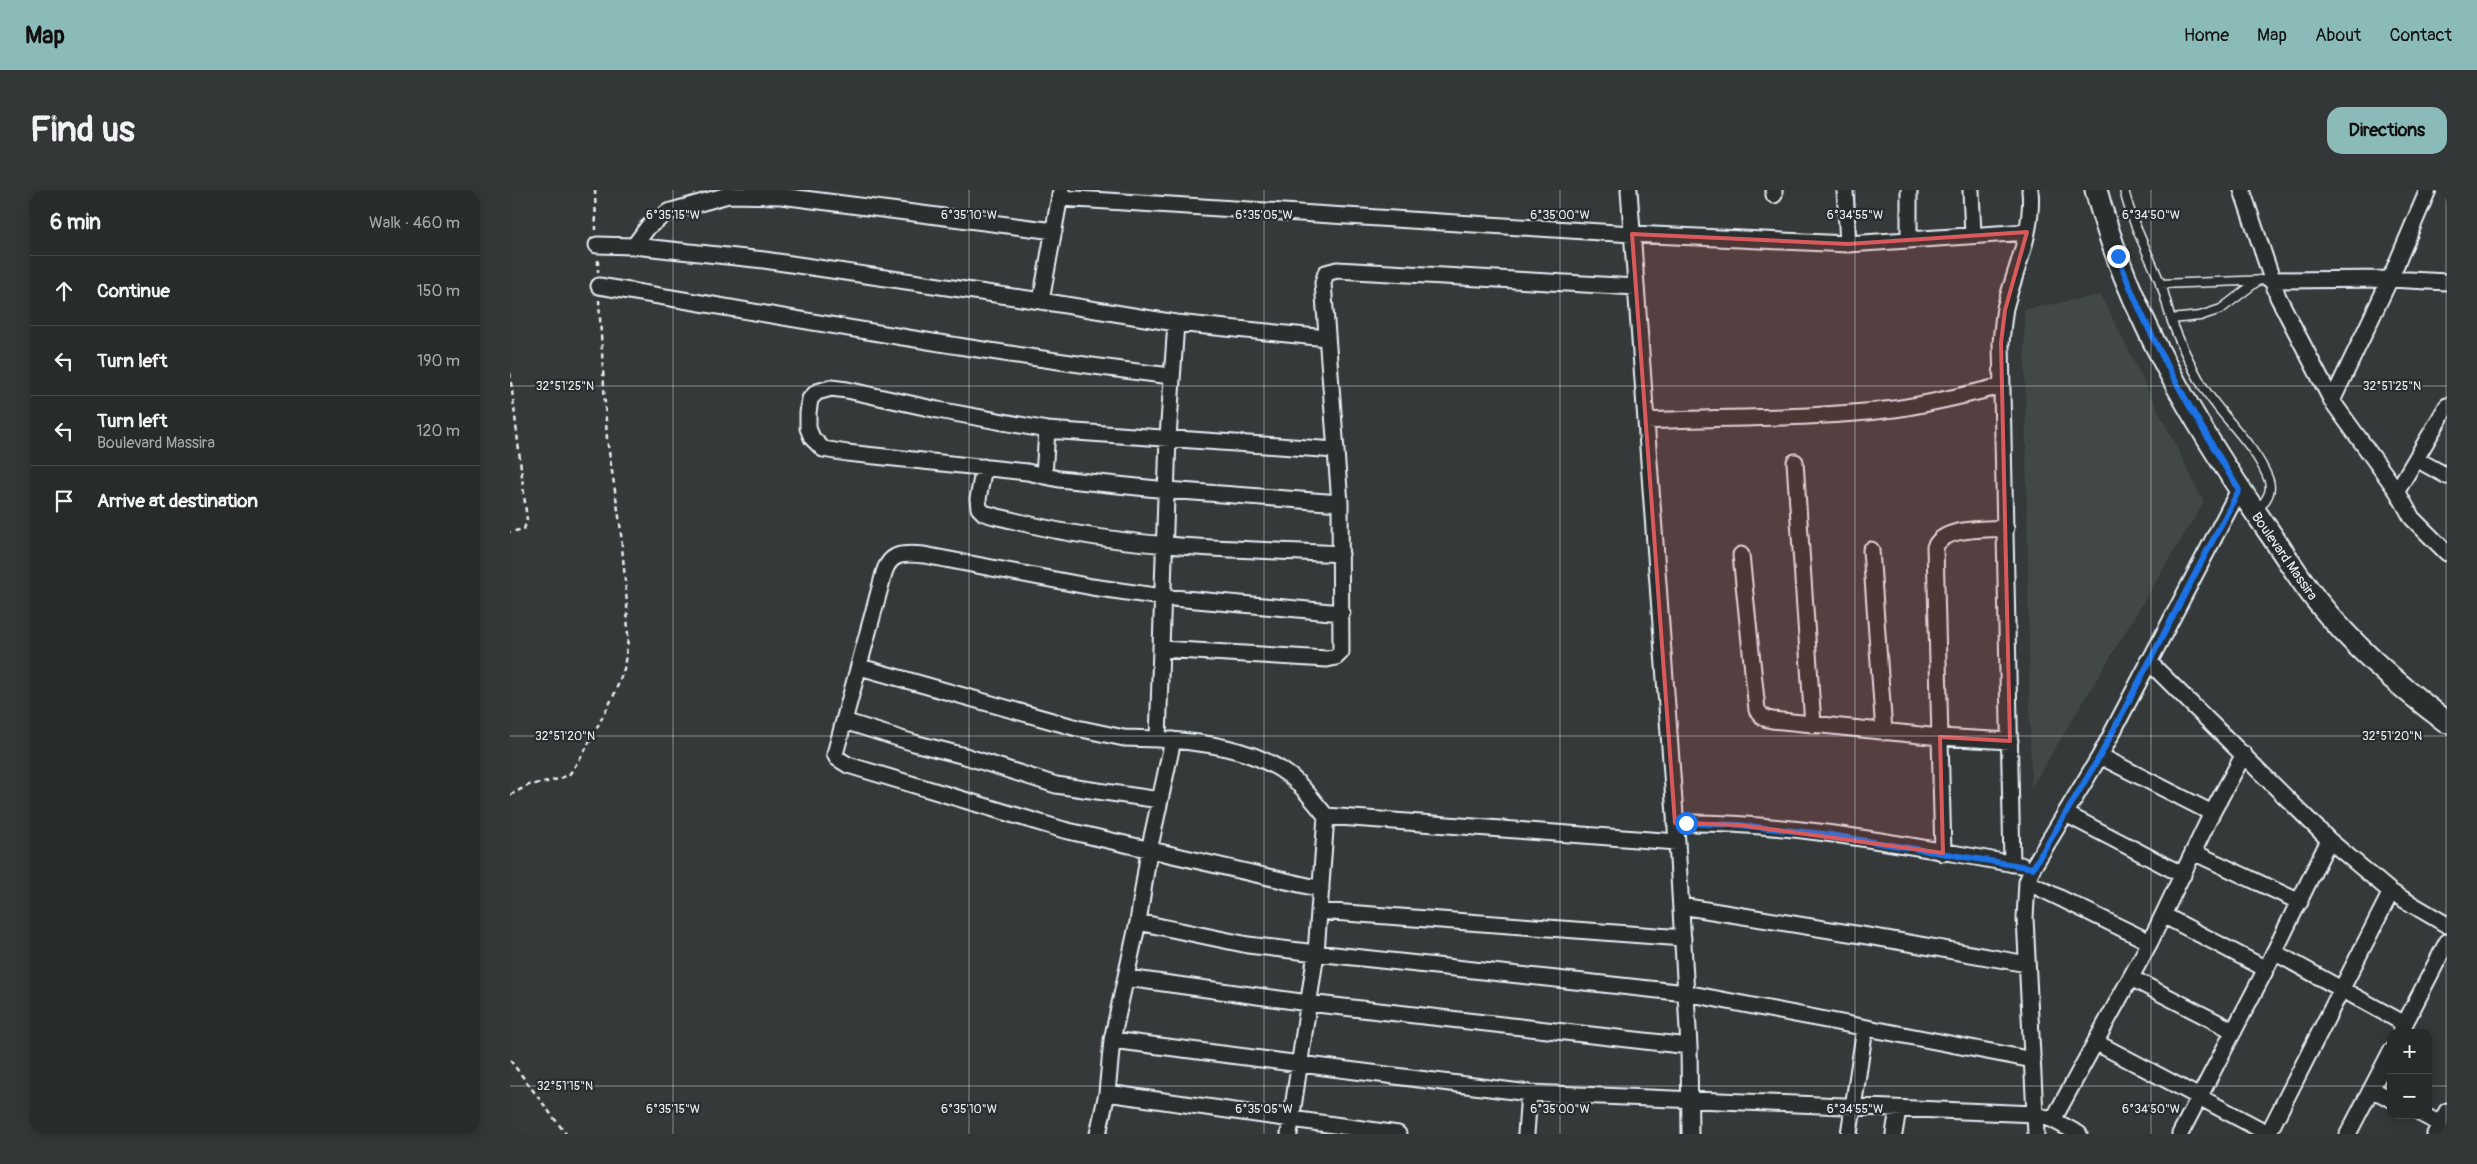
<!DOCTYPE html>
<html lang="en">
<head>
<meta charset="utf-8">
<style>
  body { margin:0; font-family:Pangolin,sans-serif; background:#343738; color:#f1f3f6 }
  .controls { position:absolute; right:15px; bottom:15px; display:grid; overflow:hidden; border-radius:10px; box-shadow:0 2px 12px #0003 }
  .controls button { width:45px; height:45px; display:grid; place-items:center; padding:0; border:0; border-bottom:1px solid #444748; background:#282b2c; color:#f1f3f6; font:25px sans-serif }
  .stop { position:absolute; width:15px; height:15px; margin:-11px; border:4px solid #1a73e8; border-radius:50%; background:#fff }
  .stop.end { background:#1a73e8; border-color:#fff; box-shadow:0 1px 5px #0008 }
  .list { margin:0; padding:0; list-style:none }
  h2 { display:flex; justify-content:space-between; align-items:center; height:65px; margin:0; padding:0 20px; font-size:21px }
  h2 small { font-size:16px; font-weight:400; color:#a5a7a9 }
  .list li { display:grid; grid-template-columns:32px 1fr auto; gap:15px; align-items:center; box-sizing:border-box; height:70px; padding:0 20px; border-top:1px solid #444748 }
  .list b { display:block; font-size:19px; white-space:nowrap }
  .list p { margin:0; font-size:16px; white-space:nowrap; color:#a5a7a9 }
  .list em { font-size:16px; font-style:normal; color:#a5a7a9 }
  .icon { flex:none; width:28px; height:28px; fill:none; stroke:currentColor; stroke-width:2; stroke-linecap:round; stroke-linejoin:round }
  .map { position:relative; flex:none; width:1937px; height:944px; overflow:hidden; border-radius:15px }
  header { display:flex; align-items:center; gap:30px; box-sizing:border-box; height:70px; padding:0 25px; background:#8bbbb9; color:#111 }
  header strong { font-size:24px }
  nav { display:flex; gap:28px; margin-inline-start:auto; font-size:18px }
  .intro { display:flex; align-items:center; justify-content:space-between; box-sizing:border-box; height:120px; padding:0 30px }
  h1 { margin:0; font-size:35px }
  .button { padding:12px 22px; border-radius:15px; background:#8bbbb9; color:#111; font-size:18px; font-weight:700 }
  main { display:flex; gap:30px; padding:0 30px }
  aside { flex:1; background:#282b2c; border-radius:15px; box-shadow:0 2px 12px #0003 }
  .map>svg:first-child { display:block }
  .built { fill:#424647 }
  .lines { fill:none; stroke-linecap:round; stroke-linejoin:round }
  .service-casing { stroke:#e8f1f8; stroke-width:11 }
  .minor-casing { stroke:#e8f1f8; stroke-width:19 }
  .secondary-casing { stroke:#e8f1f8; stroke-width:25 }
  .path { stroke:#e8f1f8; stroke-width:2.5; stroke-dasharray:5 4; stroke-linecap:butt }
  .service { stroke:#2a2d2e; stroke-width:8 }
  .minor { stroke:#2a2d2e; stroke-width:15 }
  .secondary { stroke:#2a2d2e; stroke-width:21 }
  .route { stroke:#1a73e8; stroke-width:6 }
  .marked { fill:#da5a5c; fill-opacity:0.2; stroke:#da5a5c; stroke-width:4; stroke-linejoin:round }
  .ticks { fill:none; stroke:#e8f1f8; stroke-width:1; stroke-opacity:0.45 }
  .labels { text-anchor:middle; stroke-width:4.5; stroke-linejoin:round; paint-order:stroke }
  .street-label { font-size:14px; fill:#e8f1f8; stroke:#2a2d2e }
  .ticks-label { font-size:12px; text-anchor:middle; fill:#e8f1f8; stroke:#2a2d2e; stroke-width:4.5; stroke-linejoin:round; paint-order:stroke }
</style>
</head>
<body>
<header>
<strong>Map</strong>
<nav><a>Home</a><a>Map</a><a>About</a><a>Contact</a></nav>
</header>
<div class="intro"><h1>Find us</h1><a class="button">Directions</a></div>
<main>
<aside>
<h2>6 min<small>Walk · 460 m</small></h2>
<ul class="list">
<li><svg class="icon" aria-label="ahead" viewBox="0 0 24 24"><path d="M12 20V5M6 11l6-6 6 6"/></svg><div><b>Continue</b></div><em>150 m</em></li>
<li><svg class="icon" aria-label="left" viewBox="0 0 24 24"><path d="M17 20v-9H6M10 6l-5 5 5 5"/></svg><div><b>Turn left</b></div><em>190 m</em></li>
<li><svg class="icon" aria-label="left" viewBox="0 0 24 24"><path d="M17 20v-9H6M10 6l-5 5 5 5"/></svg><div><b>Turn left</b><p>Boulevard Massira</p></div><em>120 m</em></li>
<li><svg class="icon" aria-label="arrive" viewBox="0 0 24 24"><path d="M6 21V4h12l-3 4 3 4H6"/></svg><div><b>Arrive at destination</b></div></li>
</ul>
</aside>
<div class="map">
<svg width="1937" height="944" viewBox="0 0 1937 944">
  <rect width="100%" height="100%" fill="#35393a"/>
  <filter id="ink" filterUnits="userSpaceOnUse"><feTurbulence type="fractalNoise" baseFrequency=".02" numOctaves="2"/><feDisplacementMap in="SourceGraphic" scale="10" xChannelSelector="R" yChannelSelector="G"/><feConvolveMatrix kernelMatrix="1 2 1 2 8 2 1 2 1" color-interpolation-filters="sRGB"/></filter>
  <g filter="url(#ink)">
    <path class="built" d="M1591,105l103,207 -173,286 -7,-479z"/>
    <g class="lines">
      <defs>
        <path id="service" d="M1614,0c8,33 23,61 36,92 5,12 7,25 11,37 8,22 19,45 31,66 19,32 52,58 66,93 6,14 -3,23 -11,33
          M1650,94l110,-4
          M1661,129l29,-3 21,-7 38,-29"/>
        <path id="minor" d="M1264,0v5
          M1335,0l3,54
          M1461,0l2,45
          M1732,0l36,107 54,104 65,90 15,27 35,35
          M550,8l572,36 216,10 179,-12
          M1399,50v-50
          M87,55l37,1 130,14 277,41 135,22 151,15
          M124,56l14,-19 20,-15 60,-17 53,1 273,35
          M1760,90l120,-1 57,3
          M89,96c190,31 380,67 572,90
          M531,111l20,-111
          M666,133l-8,114 -10,302c44,3 96,9 132,37 13,10 25,27 36,40
          M1822,211l58,-122 38,-89
          M1137,231c82,-4 166,-2 247,-12 36,-5 72,-14 107,-23
          M826,260l-289,-20 -109,-20 -91,-20 -16,-2 -14,4 -7,7 -2,14v15l4,10 11,11 24,4 180,19 32,7 108,11 173,13
          M1906,269l31,17
          M1285,272l18,263
          M474,277l-6,32 1,9 5,5 10,3c26,6 51,13 78,17 88,16 179,16 269,21
          M534,286l3,-46
          M1887,301l50,-85
          M1361,360l13,182
          M1231,365l16,155 7,8 8,2 168,17 70,4
          M651,459l166,10 9,-2 5,-5 -1,-149 -17,-220 3,-10 11,-3 299,17
          M1638,471l181,179 62,52 56,33
          M350,477l217,61 47,10 34,1
          M334,531l70,22 51,13 91,29 104,15
          M1590,566l112,57
          M1556,624l117,61
          M1165,633c116,-2 233,23 346,42
          M1167,652l12,204 1,88
          M1683,662l107,50
          M1433,663l-8,-306c10,-21 51,-17 71,-19
          M1502,674l-11,-521c1,-11 2,-23 4,-35 10,-38 29,-78 25,-118
          M1517,692l123,60
          M811,699l-257,-59 -216,-65 -11,-7 -2,-4 49,-181c6,-21 21,-20 40,-18l168,32 70,10 180,16
          M1171,716l205,33 141,25
          M809,721l364,27
          M1653,725l103,54
          M628,732l110,23 68,8 370,40 347,67
          M1764,762l131,72
          M617,788l181,25 381,43
          M1621,788l103,53
          M1891,841l46,-89
          M602,850l417,53 506,21 18,6 26,14
          M1587,853l172,91
          M1861,899l20,10
          M597,903l291,41
          M1913,925l24,12
          M1543,930l97,-178 62,-129 32,-59
          M588,944l9,-41 5,-53 26,-118 11,-71 24,-111
          M779,944l27,-181 10,-137 351,26 -48,-652
          M1016,944l3,-41
          M1339,944l16,-106
          M1384,944l4,-25
          M1526,944l-11,-216 2,-36 6,-15 67,-111 139,-266
          M1670,944l86,-165 63,-129
          M1758,944l123,-242
          M1838,944l43,-83
          M1925,944l12,-23"/>
        <path id="secondary" d="M1586,0c33,125 102,241 176,346 15,22 29,45 45,65 37,46 83,86 130,121"/>
      </defs>
      <use href="#service" class="service-casing"/>
      <use href="#minor" class="minor-casing"/>
      <use href="#secondary" class="secondary-casing"/>
      <path class="path" d="M85,0l1,40
        M0,4l8,-4
        M88,70v12
        M0,183l17,147 -3,9 -14,3
        M0,605l19,-10 23,-4 17,-6 14,-21 31,-59 10,-26 4,-30 -1,-36 -7,-80 -13,-84 -8,-139
        M0,870l56,74"/>
      <use href="#service" class="service"/>
      <use href="#minor" class="minor"/>
      <use href="#secondary" class="secondary"/>
    </g>
  </g>
  <g class="lines" filter="url(#ink)">
    <path class="route" d="M1176,633l53,2 85,9 209,34 67,-112 139,-266c-45,-75 -91,-151 -121,-234"/>
  </g>
  <path class="marked" d="M1517,42l-22,78 -4,33 9,398 -70,-4 3,116 -204,-28 -64,-2 -43,-589 216,10z"/>
  <path class="ticks" d="M163,0v944M459,0v944M754,0v944M1050,0v944M1345,0v944M1641,0v944M1936,0v944M0,196h1937M0,546h1937M0,896h1881M1918,896h19"/>
  <g class="labels">
    <g class="street-label">
      <text transform="translate(1775 366) rotate(55)" y="5">Boulevard Massira</text>
    </g>
  </g>
  <g class="ticks-label">
    <text x="163" y="29">6°35'15"W</text>
    <text x="459" y="29">6°35'10"W</text>
    <text x="754" y="29">6°35'05"W</text>
    <text x="1050" y="29">6°35'00"W</text>
    <text x="1345" y="29">6°34'55"W</text>
    <text x="1641" y="29">6°34'50"W</text>
    <text x="55" y="200">32°51'25"N</text>
    <text x="1882" y="200">32°51'25"N</text>
    <text x="55" y="550">32°51'20"N</text>
    <text x="1882" y="550">32°51'20"N</text>
    <text x="55" y="900">32°51'15"N</text>
    <text x="163" y="923">6°35'15"W</text>
    <text x="459" y="923">6°35'10"W</text>
    <text x="754" y="923">6°35'05"W</text>
    <text x="1050" y="923">6°35'00"W</text>
    <text x="1345" y="923">6°34'55"W</text>
    <text x="1641" y="923">6°34'50"W</text>
  </g>
</svg>
<div class="controls">
<button>+</button>
<button>−</button>
</div>
<div class="stop" style="left:1176px;top:633px"></div>
<div class="stop end" style="left:1608px;top:66px"></div>
</div>
</main>
</body>
</html>
